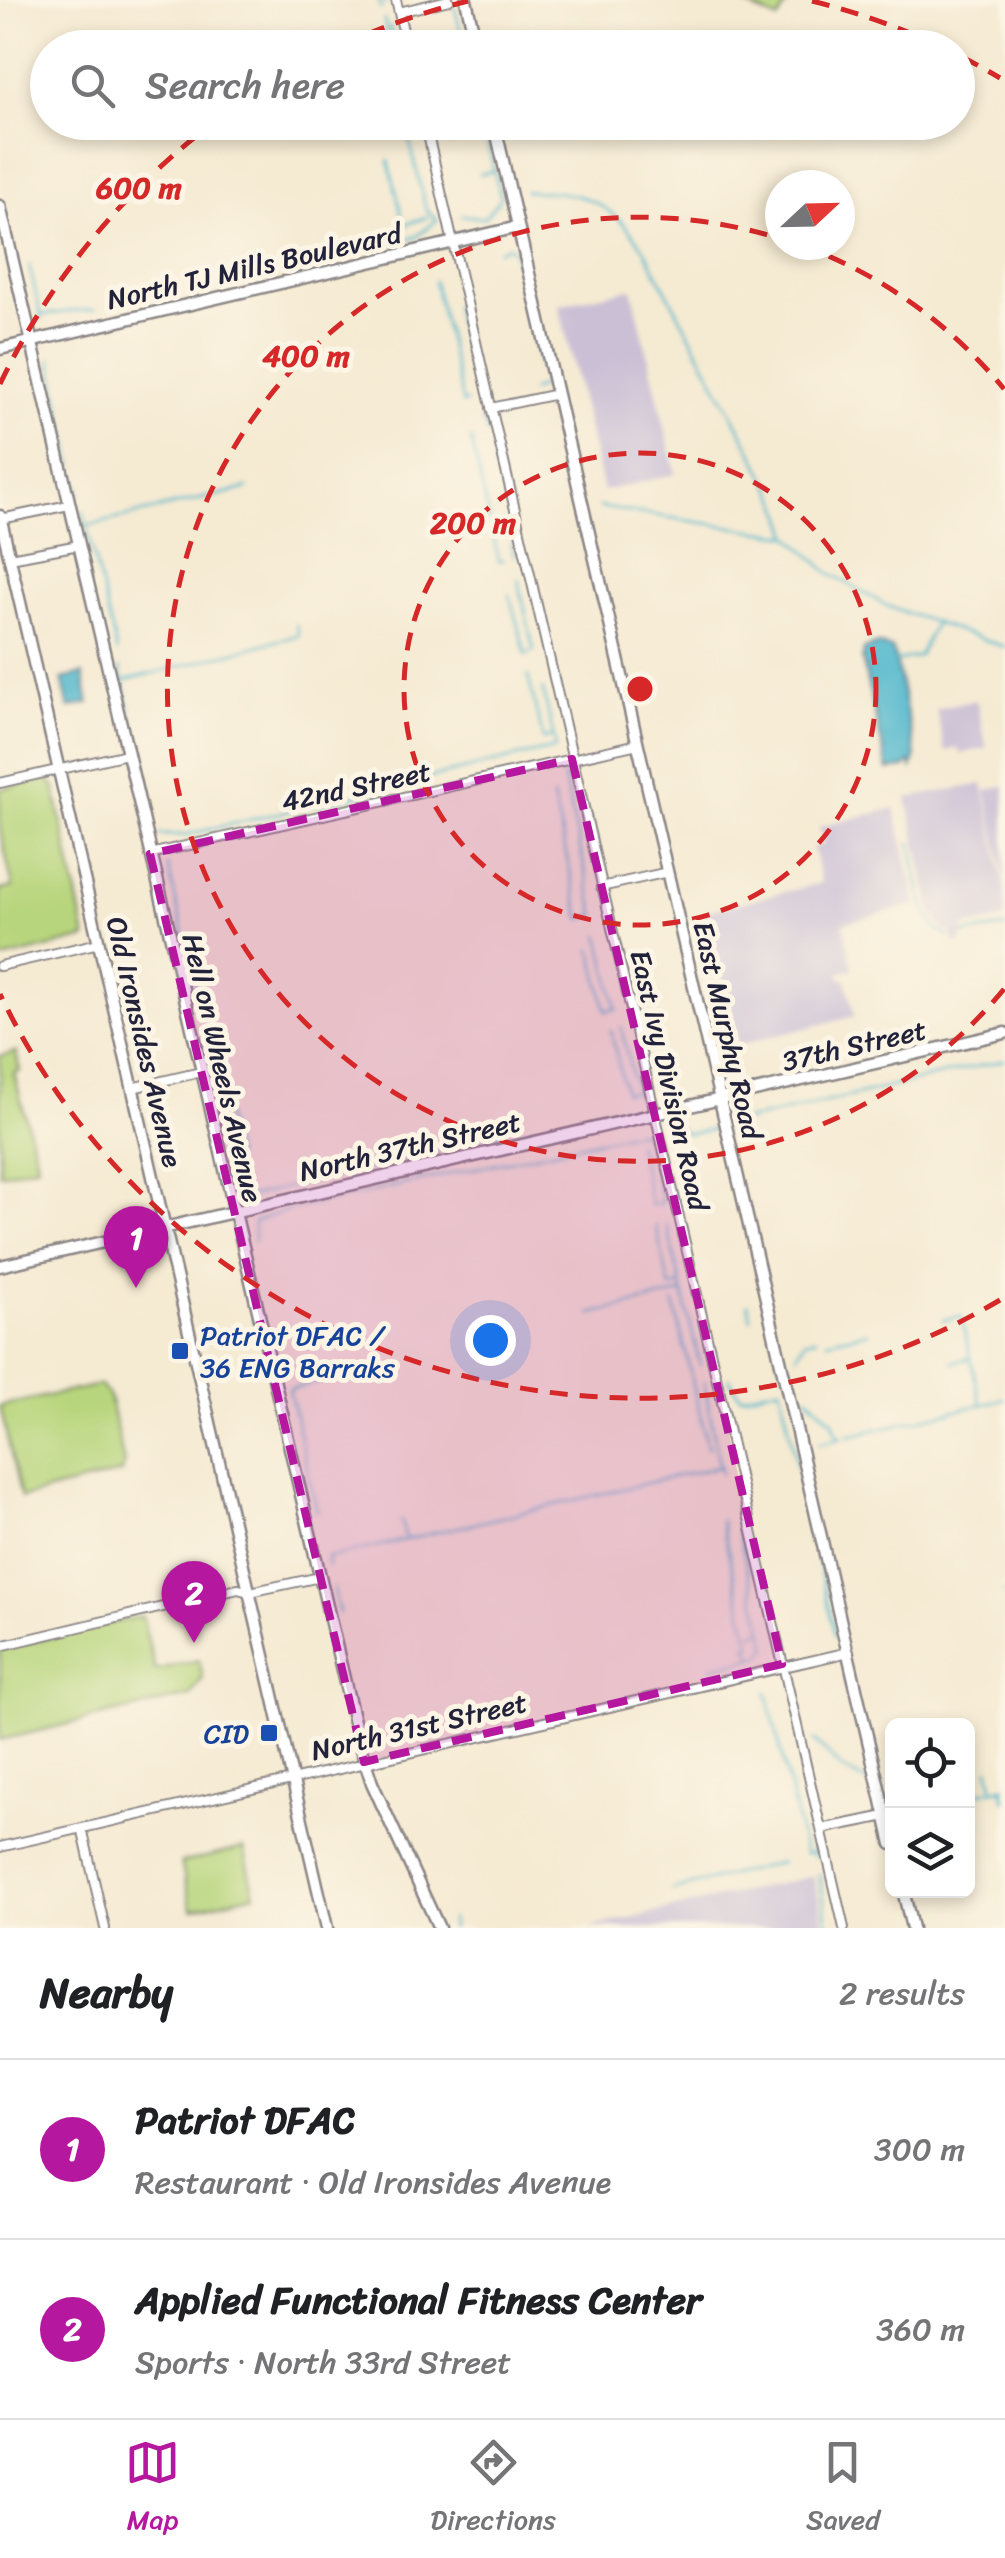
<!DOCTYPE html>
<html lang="en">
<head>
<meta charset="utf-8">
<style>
  body { margin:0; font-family:Sriracha,sans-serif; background:#f2f2f2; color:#202124 }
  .controls { position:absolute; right:30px; bottom:30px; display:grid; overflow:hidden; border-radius:15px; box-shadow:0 5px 15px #0003 }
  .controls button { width:90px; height:90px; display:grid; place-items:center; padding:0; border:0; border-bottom:2px solid #e0e0e0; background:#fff; color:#202124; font:50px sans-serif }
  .compass { position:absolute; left:765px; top:170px; width:90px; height:90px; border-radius:50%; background:#fff; box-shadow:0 5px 15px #0003; rotate:68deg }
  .you { position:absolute; left:490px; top:1340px; width:35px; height:35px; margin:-25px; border:8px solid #fff; border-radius:50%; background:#1a73e8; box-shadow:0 0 0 15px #1a73e833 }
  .badge { display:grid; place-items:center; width:65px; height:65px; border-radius:50%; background:#b5179e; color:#fff; font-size:32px; font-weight:700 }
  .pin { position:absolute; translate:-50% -82px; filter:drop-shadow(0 2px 5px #0008) }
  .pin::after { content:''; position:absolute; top:52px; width:35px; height:30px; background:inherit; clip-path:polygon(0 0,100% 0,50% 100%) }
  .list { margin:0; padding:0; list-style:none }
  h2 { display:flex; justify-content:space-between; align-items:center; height:130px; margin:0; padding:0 40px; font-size:42px }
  h2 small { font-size:32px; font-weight:400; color:#757577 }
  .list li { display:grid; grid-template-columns:65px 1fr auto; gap:30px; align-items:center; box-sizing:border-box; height:180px; padding:0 40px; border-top:2px solid #e0e0e0 }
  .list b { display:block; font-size:38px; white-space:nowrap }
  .list p { margin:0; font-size:32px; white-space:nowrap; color:#757577 }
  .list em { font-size:32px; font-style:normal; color:#757577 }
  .icon { flex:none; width:55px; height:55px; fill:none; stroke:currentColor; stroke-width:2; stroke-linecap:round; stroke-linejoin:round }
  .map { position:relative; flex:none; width:1005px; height:1928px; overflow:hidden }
  .search { position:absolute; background:#fff; box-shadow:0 5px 15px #0003; left:30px; right:30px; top:30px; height:110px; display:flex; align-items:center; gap:25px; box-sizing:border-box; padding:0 35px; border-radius:55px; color:#757577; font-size:38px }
  .sheet { height:490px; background:#fff }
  nav { display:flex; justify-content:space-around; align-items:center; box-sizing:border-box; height:140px; border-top:2px solid #e0e0e0; background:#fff; font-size:28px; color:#757577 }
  nav a { display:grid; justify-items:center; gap:5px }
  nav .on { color:#b5179e }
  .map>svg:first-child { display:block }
  .industrial { fill:#cbbfd5 }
  .green { fill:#b7d57c; stroke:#6c7c5c; stroke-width:2.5 }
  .water { fill:#4eb6cc; stroke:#386c84; stroke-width:2.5 }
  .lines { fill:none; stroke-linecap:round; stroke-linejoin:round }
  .stream { stroke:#4eb6cc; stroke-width:2.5 }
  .street-casing { stroke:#8c8686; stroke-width:12 }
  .secondary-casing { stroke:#8c8686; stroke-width:15 }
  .street { stroke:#fff; stroke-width:8 }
  .secondary { stroke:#fff; stroke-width:10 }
  .marked { fill:#b5179e; fill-opacity:0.2; stroke:#b5179e; stroke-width:8; stroke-dasharray:20 12; stroke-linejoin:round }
  .ring { fill:none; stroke:#d62828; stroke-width:5; stroke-dasharray:18 12 }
  .transit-dot { fill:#1a4fb4; stroke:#fcf5e5; stroke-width:4 }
  .labels { text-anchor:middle; stroke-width:10; stroke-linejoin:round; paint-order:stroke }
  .street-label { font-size:28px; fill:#22223b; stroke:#fcf5e5 }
  .transit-label { font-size:28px; fill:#164399; stroke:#fcf5e5; text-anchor:start }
  .centre { fill:#d62828; stroke:#fcf5e5; stroke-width:5 }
  .ring-label { font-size:30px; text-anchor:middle; font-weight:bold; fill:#d62828; stroke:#fcf5e5; stroke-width:10; stroke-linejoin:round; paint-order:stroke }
</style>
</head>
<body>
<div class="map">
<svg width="1005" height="1928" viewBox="0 0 1005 1928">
  <rect width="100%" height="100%" fill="#fcf5e5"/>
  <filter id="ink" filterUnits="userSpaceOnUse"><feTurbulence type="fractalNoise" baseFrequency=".01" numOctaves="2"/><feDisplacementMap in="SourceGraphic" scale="20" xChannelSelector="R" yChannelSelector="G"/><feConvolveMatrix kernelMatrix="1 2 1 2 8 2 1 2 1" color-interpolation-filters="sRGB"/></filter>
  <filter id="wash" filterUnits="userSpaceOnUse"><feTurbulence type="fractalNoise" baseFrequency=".0048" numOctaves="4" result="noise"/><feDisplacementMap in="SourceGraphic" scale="40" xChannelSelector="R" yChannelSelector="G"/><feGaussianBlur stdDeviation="2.25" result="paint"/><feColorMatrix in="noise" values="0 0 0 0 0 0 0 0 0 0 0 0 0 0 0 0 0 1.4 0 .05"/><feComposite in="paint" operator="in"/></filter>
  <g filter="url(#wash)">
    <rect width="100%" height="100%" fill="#f5ead2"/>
    <path class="industrial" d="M632,288l44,186 -73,17 -44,-186z
      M976,700l11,48 -27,6 -2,-6 -13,3 -9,-42z
      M983,784l22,105v30l-41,8 -3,14 -7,2 -3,-12 -6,1 -13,-17 -25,-117z
      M1005,785v94l-19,-88z
      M895,808l22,97 -74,18 10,46 -14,4 2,6h5l9,37 -117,29 -32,-134 115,-28 -8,-36 11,-3 -5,-17z
      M813,1876l13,52h-238l139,-32z"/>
    <path class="green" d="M736,0h53l-11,20z
      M46,778l8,7 32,153 -86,22v-70l13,-3 -13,-57v-41z
      M16,1052l4,19 -6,2 24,92 -38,9v-118z
      M99,1385l10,11 15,67 -3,10 -100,25 -21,-92z
      M142,1616l13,54 44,-10 4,18 -13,18 -190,44v-91z
      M244,1848l11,46 -63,15 -11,-46z"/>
    <path class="water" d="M878,644l14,5 4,12 20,95 -4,12 -2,-6 -5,6 -17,2 -26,-110 2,-11z
      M83,674l6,29 -20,5 -7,-29z"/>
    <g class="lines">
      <path class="stream" d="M379,0l2,9
        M384,0l1,4
        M455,8l10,40
        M384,20l6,28
        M390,26l5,22
        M482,122l18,74
        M389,161l15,64 23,-8
        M480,174l13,-3
        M525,191c60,0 82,9 118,56l136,255 11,34
        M461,215l23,3 18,-22
        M498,251l10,-5 6,4 31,136
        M343,253l73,-16 21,-17 -11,-10 -21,-88
        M29,265l13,54
        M434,281l29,123 3,-2
        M454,305l23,94
        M42,315l53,-6
        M51,359l28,135
        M531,391l12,-6
        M550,405l18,91
        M535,406l13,1
        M482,420l6,13
        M471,439l28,122 4,-1
        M599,507l191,29 38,36 59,34 118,41
        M83,511l34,141
        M87,526l161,-38
        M511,543l3,14
        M518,579l16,71 -7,5
        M509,594l17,61
        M896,661l23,-5 17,-35
        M120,668l33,135
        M528,676l15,63 9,-2
        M123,681l176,-46 -3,-10
        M563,775l33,142
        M305,795l2,9
        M553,797l28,122 13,-4
        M160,835h25l371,-87 -13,-59
        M911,843c7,27 8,83 37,93
        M168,866l32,140
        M963,934l42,-6
        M600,936l17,74
        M592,949l14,62 9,-2
        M621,1027l16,71
        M206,1031l29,126
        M611,1031l14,62 11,-2
        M672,1122l15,12 30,-5
        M736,1123l269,-63
        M497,1124l3,13
        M637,1143l14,62 11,-2 -15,-60 5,-1
        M412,1144l4,13
        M239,1174l8,23 378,-90
        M667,1225l33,140
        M656,1226l14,62 11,-3
        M254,1241v-19l31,-11 356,-80 6,12
        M674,1303l34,145
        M748,1304l3,14
        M591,1314l91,-21
        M943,1320l18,-4 20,87
        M827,1341l41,-9
        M797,1354l8,-13 11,-3
        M953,1362l18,-4
        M729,1378l11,18 40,-9 55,250
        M704,1382l15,81
        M807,1396l26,25 5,17
        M848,1436l157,-37
        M819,1443l23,-6
        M317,1511l-28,-122 70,-16
        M401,1520l4,18
        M721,1521l30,125
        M737,1527l31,122
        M327,1556l1,10
        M327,1558l393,-92 1,7
        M333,1588l6,25
        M1004,1593h1
        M753,1634l8,-4
        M747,1646l7,11
        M712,1667l49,-11 4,-7
        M845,1680l11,45
        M767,1692l38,162 8,-2
        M814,1740l29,29 28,15
        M989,1768l4,18
        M1002,1787l3,13
        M888,1788l4,1
        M968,1794l37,-7
        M812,1847l3,11
        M819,1874l10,54
        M673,1890l108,-28
        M451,1919l1,9"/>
    </g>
  </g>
  <g filter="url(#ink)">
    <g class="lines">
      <defs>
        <path id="street" d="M396,0l11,48
          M399,12l50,-12
          M425,122l419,1806
          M491,408l66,-14
          M1,519l68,-14
          M10,558l69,-13
          M0,783l127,-29
          M150,854l488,-110
          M601,887l67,-15
          M0,966l99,-23
          M132,1088l69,-16
          M0,1646l238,-57 12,3 70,-15
          M82,1828l23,100
          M821,1829l65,-13
          M0,1847l849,-195"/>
        <path id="secondary" d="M466,0l11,48
          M494,122l398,1722
          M0,206l359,1537 13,40 67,145
          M0,349l518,-122
          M0,516l327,1412
          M0,1266l1005,-233
          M903,1890l9,38"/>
      </defs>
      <use href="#street" class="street-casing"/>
      <use href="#secondary" class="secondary-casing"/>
      <use href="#street" class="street"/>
      <use href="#secondary" class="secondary"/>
    </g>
  </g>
  <path class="marked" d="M572,759l210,905 -418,98 -214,-908z"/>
  <g class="ring">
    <circle cx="640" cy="689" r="236"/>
    <path d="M1004 989A472 472 0 1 1 778 238M801 245A472 472 0 0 1 1004 389"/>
    <path d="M1000 1300A709 709 0 0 1 0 994M0 384A709 709 0 0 1 213 123M340 46A709 709 0 0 1 468 1M812 1A709 709 0 0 1 940 46M962 57A709 709 0 0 1 1000 78"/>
  </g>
  <g class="transit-dot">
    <rect x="170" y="1341" width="20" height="20" rx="5"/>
    <rect x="259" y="1723" width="20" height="20" rx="5"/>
  </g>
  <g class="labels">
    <g class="street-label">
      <text transform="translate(254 266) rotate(-13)" y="10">North TJ Mills Boulevard</text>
      <text transform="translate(356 786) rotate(-12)" y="10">42nd Street</text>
      <text transform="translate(728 1030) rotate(77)" y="10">East Murphy Road</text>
      <text transform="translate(145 1042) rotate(77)" y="10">Old Ironsides Avenue</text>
      <text transform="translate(854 1045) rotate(-13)" y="10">37th Street</text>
      <text transform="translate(223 1068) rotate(77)" y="10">Hell on Wheels Avenue</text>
      <text transform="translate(670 1080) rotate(77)" y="10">East Ivy Division Road</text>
      <text transform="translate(410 1146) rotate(-13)" y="10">North 37th Street</text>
      <text transform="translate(419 1726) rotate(-13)" y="10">North 31st Street</text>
    </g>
    <g class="transit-label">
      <text x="200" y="1345">Patriot DFAC /<tspan x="200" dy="32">36 ENG Barraks</tspan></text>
      <text x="249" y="1743" text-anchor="end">CID</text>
    </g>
  </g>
  <circle cx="640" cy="689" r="15" class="centre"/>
  <g class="ring-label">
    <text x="139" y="198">600 m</text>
    <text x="306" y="366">400 m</text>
    <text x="473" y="533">200 m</text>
  </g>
</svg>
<div class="controls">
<button><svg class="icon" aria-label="locate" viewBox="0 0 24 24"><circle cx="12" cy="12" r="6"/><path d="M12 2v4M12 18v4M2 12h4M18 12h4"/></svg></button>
<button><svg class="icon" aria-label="layers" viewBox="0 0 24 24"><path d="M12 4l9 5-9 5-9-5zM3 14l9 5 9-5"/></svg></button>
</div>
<svg class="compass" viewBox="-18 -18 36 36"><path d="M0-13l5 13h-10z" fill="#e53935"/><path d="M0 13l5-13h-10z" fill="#757577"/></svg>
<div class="you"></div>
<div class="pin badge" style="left:136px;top:1288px">1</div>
<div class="pin badge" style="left:194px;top:1643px">2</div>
<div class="search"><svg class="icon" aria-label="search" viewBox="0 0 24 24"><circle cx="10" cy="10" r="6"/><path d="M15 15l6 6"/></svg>Search here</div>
</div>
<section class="sheet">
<h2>Nearby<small>2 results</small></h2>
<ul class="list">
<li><span class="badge">1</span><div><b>Patriot DFAC</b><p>Restaurant · Old Ironsides Avenue</p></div><em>300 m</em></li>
<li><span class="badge">2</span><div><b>Applied Functional Fitness Center</b><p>Sports · North 33rd Street</p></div><em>360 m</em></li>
</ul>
</section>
<nav>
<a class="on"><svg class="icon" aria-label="map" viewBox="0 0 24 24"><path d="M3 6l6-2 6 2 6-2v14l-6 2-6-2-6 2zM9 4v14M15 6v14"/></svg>Map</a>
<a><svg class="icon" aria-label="directions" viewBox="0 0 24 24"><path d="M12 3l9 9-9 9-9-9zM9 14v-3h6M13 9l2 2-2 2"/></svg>Directions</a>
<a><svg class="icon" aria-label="saved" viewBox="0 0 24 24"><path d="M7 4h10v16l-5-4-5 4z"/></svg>Saved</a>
</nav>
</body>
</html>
